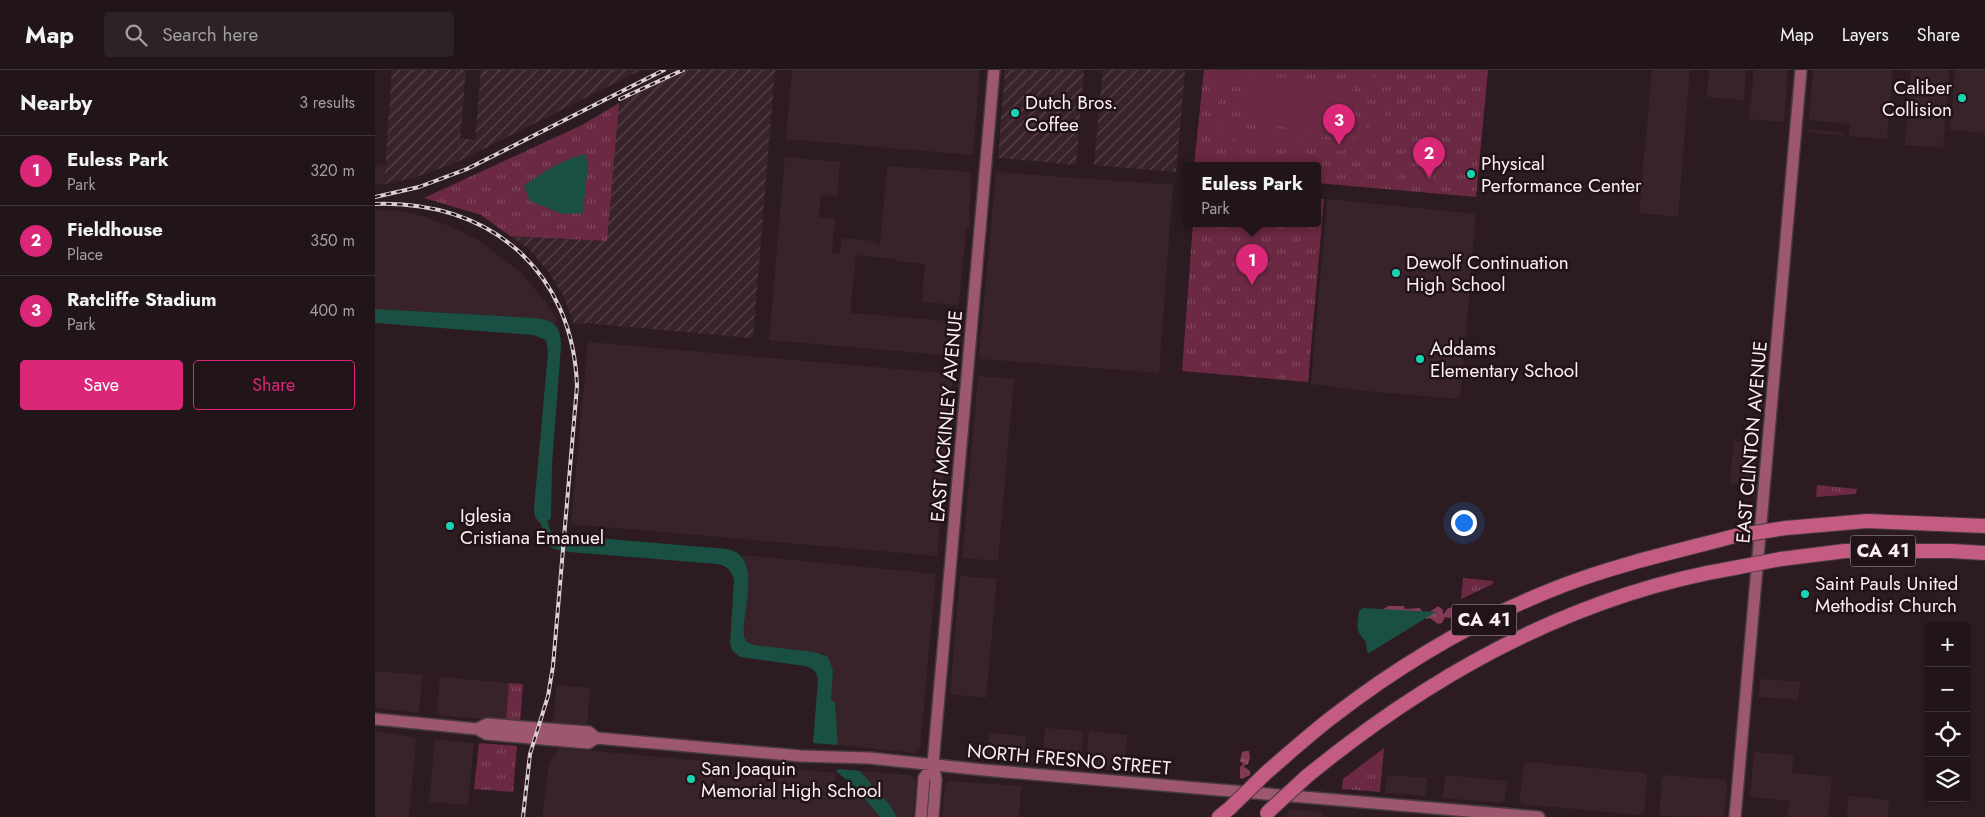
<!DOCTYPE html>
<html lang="en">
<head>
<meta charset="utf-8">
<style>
  body { margin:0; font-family:Jost,sans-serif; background:#2d2226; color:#f1f3f6 }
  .controls { position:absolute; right:15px; bottom:15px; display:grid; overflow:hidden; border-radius:5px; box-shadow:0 1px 4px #0004 }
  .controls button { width:45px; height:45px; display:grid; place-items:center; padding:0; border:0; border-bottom:1px solid #3e3438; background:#211519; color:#f1f3f6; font:25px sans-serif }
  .you { position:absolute; left:1088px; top:452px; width:18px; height:18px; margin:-12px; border:4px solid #fff; border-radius:50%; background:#1a73e8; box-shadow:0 0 0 8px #1a73e833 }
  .badge { display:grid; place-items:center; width:32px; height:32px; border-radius:50%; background:#db2777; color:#fff; font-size:16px; font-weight:700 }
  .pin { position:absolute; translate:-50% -41px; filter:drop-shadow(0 1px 2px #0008) }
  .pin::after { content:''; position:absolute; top:26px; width:18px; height:15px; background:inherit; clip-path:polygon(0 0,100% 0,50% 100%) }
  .popup { position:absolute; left:808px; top:92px; width:138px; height:65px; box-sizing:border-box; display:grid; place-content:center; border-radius:5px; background:#211519; filter:drop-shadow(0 1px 4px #0005); font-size:16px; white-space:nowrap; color:#a29fa2 }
  .popup b { font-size:19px; color:#f1f3f6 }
  .popup::after { content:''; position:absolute; left:50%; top:100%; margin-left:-10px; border:10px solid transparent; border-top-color:#211519 }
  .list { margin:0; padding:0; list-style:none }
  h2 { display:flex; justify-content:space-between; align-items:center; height:65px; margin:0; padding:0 20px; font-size:21px }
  h2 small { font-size:16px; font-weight:400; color:#a29fa2 }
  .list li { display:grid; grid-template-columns:32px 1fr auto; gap:15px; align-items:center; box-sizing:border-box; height:70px; padding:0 20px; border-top:1px solid #3e3438 }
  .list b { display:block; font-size:19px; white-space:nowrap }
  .list p { margin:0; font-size:16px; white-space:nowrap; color:#a29fa2 }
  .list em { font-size:16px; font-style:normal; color:#a29fa2 }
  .actions { display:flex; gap:10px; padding:15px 20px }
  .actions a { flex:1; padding:11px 0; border:1px solid #db2777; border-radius:5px; text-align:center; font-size:18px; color:#db2777 }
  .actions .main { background:#db2777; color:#fff }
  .icon { flex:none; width:28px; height:28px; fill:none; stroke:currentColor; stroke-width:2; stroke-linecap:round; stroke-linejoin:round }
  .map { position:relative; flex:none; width:1610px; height:747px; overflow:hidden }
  header { display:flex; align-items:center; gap:30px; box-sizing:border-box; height:70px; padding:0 25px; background:#211519; border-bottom:1px solid #3e3438 }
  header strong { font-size:24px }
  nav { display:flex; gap:28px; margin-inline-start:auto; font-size:18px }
  .search { width:350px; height:45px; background:#2d2226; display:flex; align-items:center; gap:12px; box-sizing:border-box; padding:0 18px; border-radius:5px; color:#a29fa2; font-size:19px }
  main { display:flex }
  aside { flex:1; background:#211519 }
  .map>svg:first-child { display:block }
  .built { fill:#39232a }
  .industrial { fill:url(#industrial-furrows) }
  .grass { fill:url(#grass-tufts) }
  .forest { fill:url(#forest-crowns) }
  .garden { fill:#6b2943 }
  .water { fill:#195043 }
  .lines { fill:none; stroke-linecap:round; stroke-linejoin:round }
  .canal { stroke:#195043; stroke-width:7 }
  .major-casing { stroke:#473a3e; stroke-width:14 }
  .highway-casing { stroke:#473a3e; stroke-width:16 }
  .major { stroke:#9d5771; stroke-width:11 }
  .highway { stroke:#c45b83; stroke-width:14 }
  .rail-casing { stroke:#dbcfd2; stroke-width:4 }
  .rail { stroke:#221318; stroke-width:2; stroke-dasharray:5.5; stroke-linecap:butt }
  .highway-bridge-casing { stroke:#473a3e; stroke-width:16; stroke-linecap:butt }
  .highway-bridge { stroke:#c45b83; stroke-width:14 }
  .poi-dot { fill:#18d5b2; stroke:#221318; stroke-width:2 }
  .labels { text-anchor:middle; stroke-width:5; stroke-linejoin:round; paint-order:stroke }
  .shield { fill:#221318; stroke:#b9adb1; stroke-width:1 }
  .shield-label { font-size:18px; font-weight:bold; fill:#faeff2 }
  .poi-label { font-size:19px; fill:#faeff2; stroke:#221318; text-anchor:start }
  .street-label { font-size:19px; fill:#faeff2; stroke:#221318 }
</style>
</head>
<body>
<header>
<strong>Map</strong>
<div class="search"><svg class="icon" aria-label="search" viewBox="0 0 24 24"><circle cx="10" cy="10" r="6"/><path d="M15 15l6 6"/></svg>Search here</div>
<nav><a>Map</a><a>Layers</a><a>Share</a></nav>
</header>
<main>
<aside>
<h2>Nearby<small>3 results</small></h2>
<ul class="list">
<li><span class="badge">1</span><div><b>Euless Park</b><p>Park</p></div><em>320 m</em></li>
<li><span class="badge">2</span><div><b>Fieldhouse</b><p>Place</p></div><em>350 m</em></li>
<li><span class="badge">3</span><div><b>Ratcliffe Stadium</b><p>Park</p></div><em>400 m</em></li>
</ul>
<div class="actions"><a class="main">Save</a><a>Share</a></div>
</aside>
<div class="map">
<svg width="1610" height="747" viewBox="0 0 1610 747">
  <defs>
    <pattern id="industrial-furrows" width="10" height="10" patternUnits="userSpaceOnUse" patternTransform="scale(1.25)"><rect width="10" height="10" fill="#39232a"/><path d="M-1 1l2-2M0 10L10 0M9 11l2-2" fill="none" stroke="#574349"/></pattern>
    <pattern id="grass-tufts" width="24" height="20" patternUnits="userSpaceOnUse" patternTransform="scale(1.25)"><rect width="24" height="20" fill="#6b2943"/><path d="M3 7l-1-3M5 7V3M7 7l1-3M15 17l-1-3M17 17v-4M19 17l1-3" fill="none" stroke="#81485f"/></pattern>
    <pattern id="forest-crowns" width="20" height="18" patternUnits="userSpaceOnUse" patternTransform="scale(1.25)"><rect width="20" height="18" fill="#823b56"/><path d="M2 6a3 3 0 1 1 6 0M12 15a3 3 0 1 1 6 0" fill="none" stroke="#95586f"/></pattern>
  </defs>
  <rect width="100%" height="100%" fill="#2c1c21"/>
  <path class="built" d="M417,0h191l-3,1 -1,11 -6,73 -187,-16z
    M1277,0h38l-12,147 -39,-4z
    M1334,0h37l-2,30 -37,-3z
    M1379,0h34l-4,52 -35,-3z
    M1438,0h80l-6,69 -38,-3 1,-12 -41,-4z
    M1536,0h38l-6,78 -38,-3z
    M1580,0h30v63l-35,-3z
    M1433,59l34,3 3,4 -37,-4z
    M410,87l55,5 -3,34 -16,-1 -2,22 16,2 -3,34 8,1 2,-16 31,3v3l7,1 7,-79 84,6 -2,56h-3l-7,77 -37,-3 3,-38 -30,-3v-2l-39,-4 -5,46v12l107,9 -3,34 -186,-16z
    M0,94l10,1 -1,19 -9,1z
    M621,102l177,13 -14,188 -177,-14 -3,-4z
    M952,129l149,15 -16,185 -94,-8 -55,-7z
    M0,140l24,1 26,6 27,10 26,13 42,32 24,28 14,20 -4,4 -8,-5 -11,-1 -160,-9z
    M213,272l365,32 -16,182 -366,-32z
    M603,306l36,3 -16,182 -36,-3z
    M1359,371l19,2 3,3 -3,35 -2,4 -21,-2z
    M367,485l194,19 -16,175 -4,4 -78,-8 -3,-43 -4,-1 2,-30 -9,-17 -70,-9 -7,-3 -3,-5 3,-72z
    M585,506l37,3 -11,119 -36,-4z
    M0,601l47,4 -3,38 -44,-5z
    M65,607l69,6 -3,38 -67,-6 -2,-1z
    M1385,609l40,3 -2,18 -39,-3z
    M182,615l33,3 -3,37 -34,-3z
    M670,658l38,3 -3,36 -37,-3 -1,-2z
    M0,661l39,6 2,3 -7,77h-34z
    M714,661l38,4 -3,35 -38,-3z
    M614,663l37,3 -2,25 -37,-2z
    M60,669l39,4 -6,62 -39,-3z
    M185,678l275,25v12l20,2 25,30h-338l7,-54z
    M1379,682l40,3 -2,18 40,4 -4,40h-40l1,-16 -39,-4z
    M1153,692l116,11 3,4 -3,35 -4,3 -118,-11 -2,-4 3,-34z
    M485,701l51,4 5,6 -3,36h-16l-8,-13z
    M1012,705l40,3 -2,18 -40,-3z
    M1070,705l62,6 -2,19 -4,3 -58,-5z
    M1290,705l60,5 2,4 -3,33 -63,-1 -2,-4 3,-33z
    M573,711l73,5 -2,31h-77l3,-31z
    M1473,726l41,4 -1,17h-41z
    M916,739l32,3 -1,5h-39z"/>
  <path class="industrial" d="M17,0h74l-6,68 15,2 6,-70h160l-188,94 -40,14 -29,6z
    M311,0h89l-22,266 -2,2 -165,-15 -12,1 -10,-27 -16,-26 -20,-23 -18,-12 96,5 13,-138z
    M630,0h79l-8,95 -78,-7z
    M728,0h82l-9,102 -82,-7z"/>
  <path class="grass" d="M829,0h284l-12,127 -159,-14v-17h-123z
    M244,33l-12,138 -97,-5 -29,-21 -57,-17 158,-73z
    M942,129h7l-16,183 -126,-11 11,-147h124z
    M1442,415l40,4 -1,5 -40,3z
    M1088,508l30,3v3l-32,15z
    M134,613l14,1 -3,38 -14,-1z
    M104,673l38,3 -4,46 -39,-3z
    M1009,678l-4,44 -38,-3 1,-10z"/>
  <path class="forest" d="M1013,536h16l1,3 15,-1 3,5 7,-1 8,-6 5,4v5l5,-7h8v3l-6,7 -5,-1 -3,6 -4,1 -8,-6 -4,1 -2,-3 -42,-6z
    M871,681h3l1,7 -2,6 -5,2 7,5v4l-8,4 -2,-1v-11l3,-3 -3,-3 2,-9z"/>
  <path class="garden" d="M859,0c-25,17 -20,52 9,62l102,9c32,-6 45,-45 15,-63 -15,-8 -37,-7 -54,-8h65v4l11,15 4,22 -8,21 -17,15 -22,4 -99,-9c-31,-11 -41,-45 -22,-71z
    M870,4l109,10 -4,48 -109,-9z"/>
  <path class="water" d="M210,84l3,10 -5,49 -21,1 -32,-13 -6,-15c18,-14 38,-26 61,-32z
    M0,239l160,9c19,2 26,8 26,28l-9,118 -1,54 -4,4h-8l-4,-5 -1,-9 14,-156 -2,-12 -13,-5 -158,-12z
    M174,464l178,15c37,6 14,63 17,88l3,5 7,3 61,7 13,5 5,14 -2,30 4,1 3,43 -25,-2 5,-63c-1,-8 -5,-12 -13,-14l-65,-9 -8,-7 -2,-7 4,-63c-2,-9 -7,-14 -16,-16l-149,-12c-10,-2 -23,-3 -25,-14z
    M988,538l73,4 -67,41 -2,-2 -1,-9c-11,-11 -9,-16 -7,-31z
    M463,699l22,2 29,33 8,13h-17l-25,-30 -19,-16z"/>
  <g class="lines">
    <path class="canal" d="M166,444l8,23 5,2"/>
    <defs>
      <path id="major" d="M0,649l102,10 9,5 102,9 8,-5 205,18 68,2 115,12 555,47
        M102,659l10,-5 102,8 7,6
        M546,747l3,-39 9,-14
        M558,747l3,-38 -3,-15 61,-694
        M1360,747l66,-747"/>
      <path id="highway" d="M1411,458l81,-7 118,5
        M1406,489l64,-8h106l34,2
        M892,702c21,-18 42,-37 64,-54 71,-55 149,-101 233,-133 55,-21 114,-34 171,-49
        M931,707c124,-102 268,-182 428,-209
        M844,747l11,-9"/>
    </defs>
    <use href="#major" class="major-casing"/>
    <use href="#highway" class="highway-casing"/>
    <use href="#major" class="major"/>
    <use href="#highway" class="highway"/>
    <defs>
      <path id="rail" d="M245,29l63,-29
        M0,127l44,-10 48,-18 197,-99
        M0,134c114,-4 198,66 202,182l-24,280 -5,30 -18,58 -7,63"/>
    </defs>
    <use href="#rail" class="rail-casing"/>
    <use href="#rail" class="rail"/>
    <defs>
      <path id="highway-bridge" d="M1360,466l51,-8
        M1359,498l47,-9
        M855,738l37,-36
        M892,743l39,-36"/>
    </defs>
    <use href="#highway-bridge" class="highway-bridge-casing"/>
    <use href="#highway-bridge" class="highway-bridge"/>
  </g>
  <g class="poi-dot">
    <circle cx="1587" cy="28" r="5"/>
    <circle cx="640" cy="43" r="5"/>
    <circle cx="1096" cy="104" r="5"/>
    <circle cx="1021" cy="203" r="5"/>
    <circle cx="1045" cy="289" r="5"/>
    <circle cx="75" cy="456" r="5"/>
    <circle cx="1430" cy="524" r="5"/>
    <circle cx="316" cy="709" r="5"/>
  </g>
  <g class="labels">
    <g class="shield">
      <rect x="1475.5" y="465.5" width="65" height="31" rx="4"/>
      <rect x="1076.5" y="534.5" width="65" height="31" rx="4"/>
    </g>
    <g class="shield-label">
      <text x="1508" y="487">CA 41</text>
      <text x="1109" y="556">CA 41</text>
    </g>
    <g class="poi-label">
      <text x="1577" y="24" text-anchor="end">Caliber<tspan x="1577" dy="22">Collision</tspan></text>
      <text x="650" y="39">Dutch Bros.<tspan x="650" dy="22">Coffee</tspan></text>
      <text x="1106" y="100">Physical<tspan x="1106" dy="22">Performance Center</tspan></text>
      <text x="1031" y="199">Dewolf Continuation<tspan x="1031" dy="22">High School</tspan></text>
      <text x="1055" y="285">Addams<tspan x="1055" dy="22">Elementary School</tspan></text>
      <text x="85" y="452">Iglesia<tspan x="85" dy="22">Cristiana Emanuel</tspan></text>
      <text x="1440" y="520">Saint Pauls United<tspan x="1440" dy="22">Methodist Church</tspan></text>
      <text x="326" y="705">San Joaquin<tspan x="326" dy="22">Memorial High School</tspan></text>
    </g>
    <g class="street-label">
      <text transform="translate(571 346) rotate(-85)" y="7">EAST MCKINLEY AVENUE</text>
      <text transform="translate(1376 372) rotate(-85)" y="7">EAST CLINTON AVENUE</text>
      <text transform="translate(694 689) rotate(5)" y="7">NORTH FRESNO STREET</text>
    </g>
  </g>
</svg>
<div class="controls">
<button>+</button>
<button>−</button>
<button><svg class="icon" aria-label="locate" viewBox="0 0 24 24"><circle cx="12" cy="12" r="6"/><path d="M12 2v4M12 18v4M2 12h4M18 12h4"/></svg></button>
<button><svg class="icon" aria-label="layers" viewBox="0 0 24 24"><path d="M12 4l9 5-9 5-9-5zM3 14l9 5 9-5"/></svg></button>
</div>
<div class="you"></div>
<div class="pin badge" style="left:877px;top:215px">1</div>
<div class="popup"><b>Euless Park</b>Park</div>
<div class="pin badge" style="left:1054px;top:108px">2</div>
<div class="pin badge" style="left:964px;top:75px">3</div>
</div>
</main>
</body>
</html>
